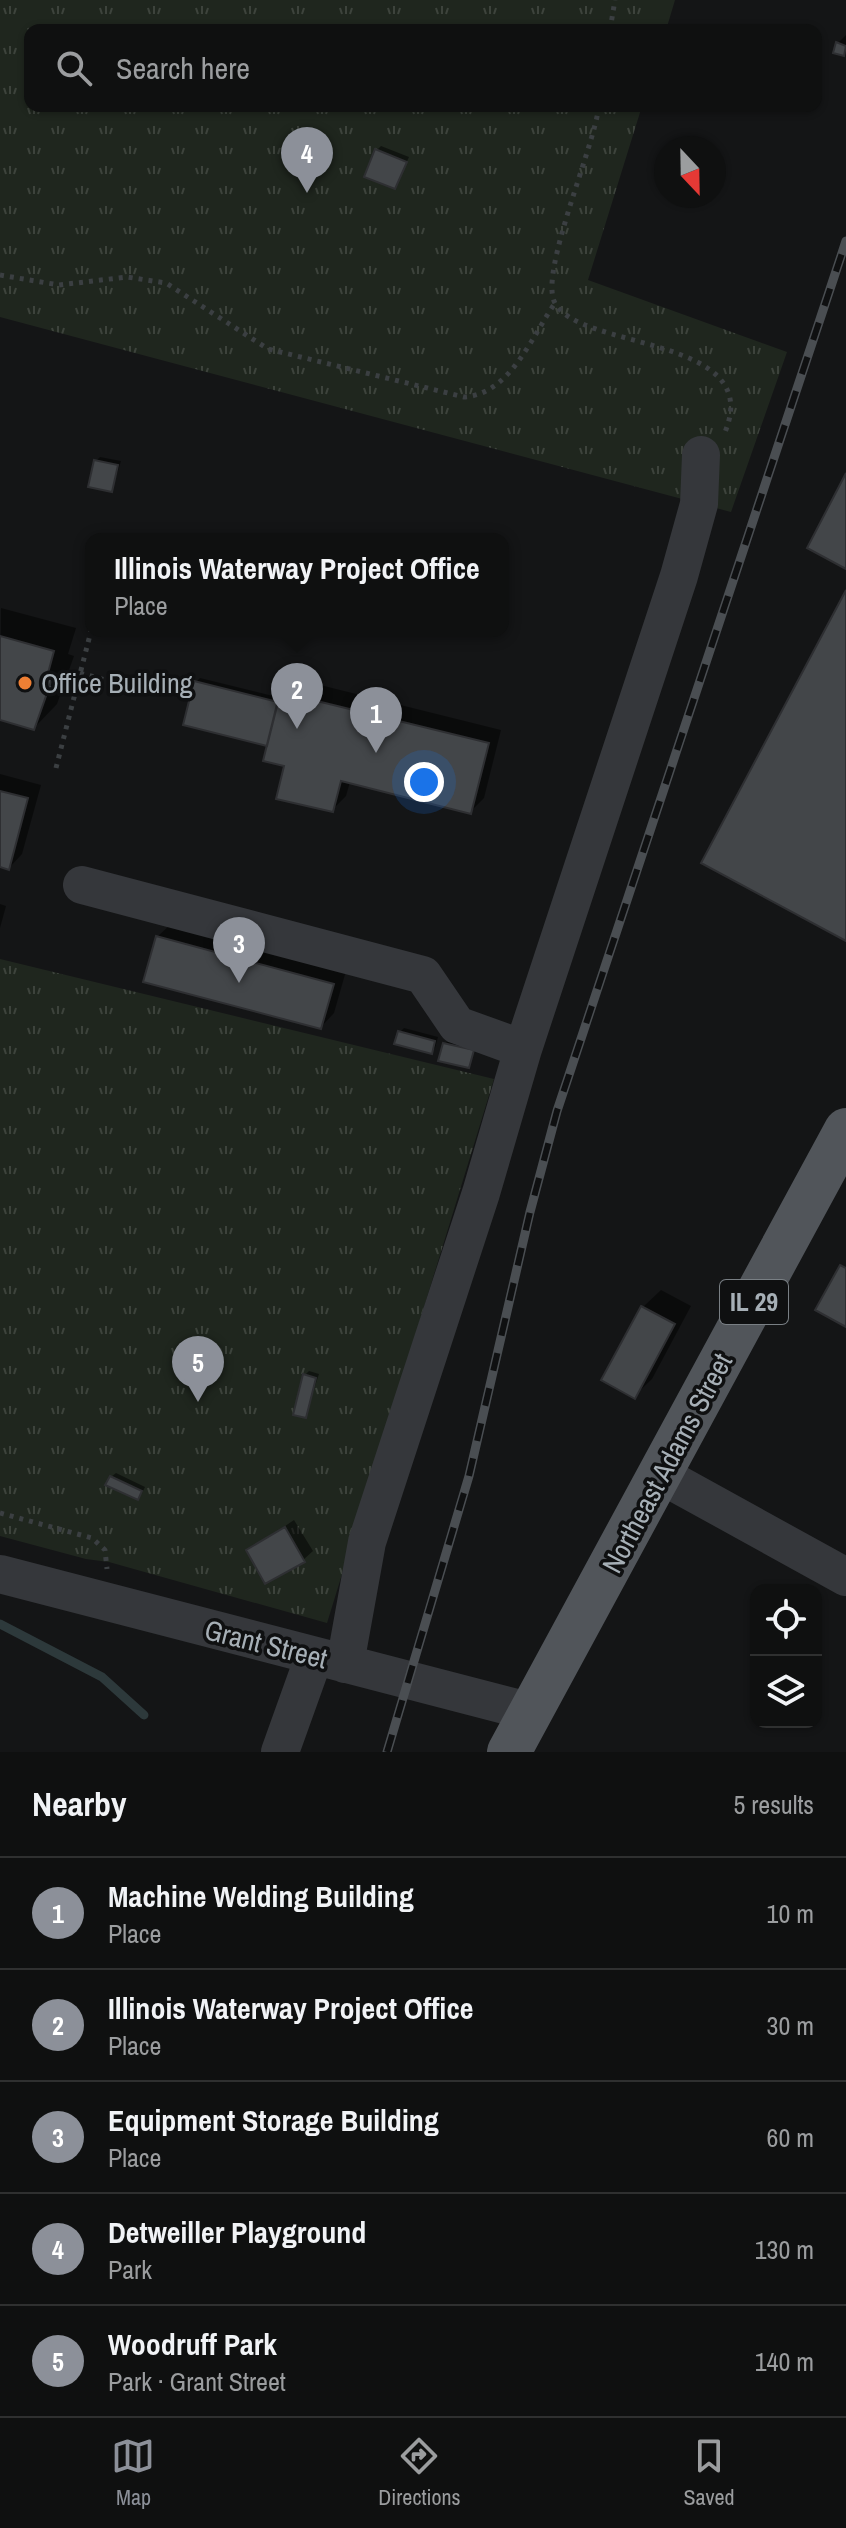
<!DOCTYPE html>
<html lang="en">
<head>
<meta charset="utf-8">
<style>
  body { margin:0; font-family:"Archivo Narrow",sans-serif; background:#1d1e1e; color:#f1f3f6 }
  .controls { position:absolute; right:24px; bottom:24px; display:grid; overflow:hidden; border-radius:16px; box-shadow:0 2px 6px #0004 }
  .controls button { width:72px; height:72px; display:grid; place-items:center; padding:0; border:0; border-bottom:2px solid #2f3030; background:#0f1010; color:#f1f3f6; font:40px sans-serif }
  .compass { position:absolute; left:654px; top:136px; width:72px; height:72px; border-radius:50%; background:#0f1010; box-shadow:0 2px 6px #0004; rotate:158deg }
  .you { position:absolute; left:424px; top:782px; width:28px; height:28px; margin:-20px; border:6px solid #fff; border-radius:50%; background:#1a73e8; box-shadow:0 0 0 12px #1a73e833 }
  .badge { display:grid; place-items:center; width:52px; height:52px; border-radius:50%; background:#8c9099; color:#fff; font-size:26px; font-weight:700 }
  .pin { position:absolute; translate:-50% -66px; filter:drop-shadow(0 2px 4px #0008) }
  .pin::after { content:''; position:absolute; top:42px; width:28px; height:24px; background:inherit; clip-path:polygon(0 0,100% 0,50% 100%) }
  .popup { position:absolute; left:85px; top:533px; width:424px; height:104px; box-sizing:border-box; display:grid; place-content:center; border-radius:16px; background:#0f1010; filter:drop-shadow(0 2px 6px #0005); font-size:26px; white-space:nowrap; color:#9b9d9f }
  .popup b { font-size:30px; color:#f1f3f6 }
  .popup::after { content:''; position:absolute; left:50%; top:100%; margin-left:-16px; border:16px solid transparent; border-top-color:#0f1010 }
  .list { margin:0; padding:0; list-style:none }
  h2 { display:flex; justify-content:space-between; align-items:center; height:104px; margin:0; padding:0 32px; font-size:34px }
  h2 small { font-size:26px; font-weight:400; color:#9b9d9f }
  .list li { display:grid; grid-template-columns:52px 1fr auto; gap:24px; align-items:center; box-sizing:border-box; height:112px; padding:0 32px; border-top:2px solid #2f3030 }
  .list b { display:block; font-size:30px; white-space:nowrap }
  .list p { margin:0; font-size:26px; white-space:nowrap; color:#9b9d9f }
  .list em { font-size:26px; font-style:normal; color:#9b9d9f }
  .icon { flex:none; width:44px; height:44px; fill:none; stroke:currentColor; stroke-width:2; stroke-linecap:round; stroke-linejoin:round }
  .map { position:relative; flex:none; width:846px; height:1752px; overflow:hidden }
  .search { position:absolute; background:#0f1010; box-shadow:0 2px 6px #0004; left:24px; right:24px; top:24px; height:88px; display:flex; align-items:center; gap:20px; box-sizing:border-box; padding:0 28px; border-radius:16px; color:#9b9d9f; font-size:30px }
  .sheet { height:664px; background:#0f1010 }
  nav { display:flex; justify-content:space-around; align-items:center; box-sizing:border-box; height:112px; border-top:2px solid #2f3030; background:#0f1010; font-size:22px; color:#9b9d9f }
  nav a { display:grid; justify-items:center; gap:4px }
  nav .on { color:#8c9099 }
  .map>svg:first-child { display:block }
  .park { fill:url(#park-tufts) }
  .shadow { fill:#0007 }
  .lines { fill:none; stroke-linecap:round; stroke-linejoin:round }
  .stream { stroke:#2d393b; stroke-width:9 }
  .building { fill:#434649; stroke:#2e2f32; stroke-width:2 }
  .path { stroke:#3b3f42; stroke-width:5; stroke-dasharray:4 6; stroke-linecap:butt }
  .minor { stroke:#35373b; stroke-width:38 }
  .major { stroke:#51555a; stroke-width:44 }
  .rail-casing { stroke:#4a4e52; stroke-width:9 }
  .rail { stroke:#0f1011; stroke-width:6; stroke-dasharray:18; stroke-linecap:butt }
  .poi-dot { fill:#ee7f34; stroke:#0f1011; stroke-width:3 }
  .labels { text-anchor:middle; stroke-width:7; stroke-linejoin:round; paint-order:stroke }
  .shield { fill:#0f1011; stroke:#797f84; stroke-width:2 }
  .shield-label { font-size:26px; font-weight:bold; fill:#a6afb6 }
  .poi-label { font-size:28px; fill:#a6afb6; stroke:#0f1011; text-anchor:start }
  .street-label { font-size:28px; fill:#a6afb6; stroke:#0f1011 }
</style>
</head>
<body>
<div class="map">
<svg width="846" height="1752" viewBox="0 0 846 1752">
  <defs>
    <pattern id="park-tufts" width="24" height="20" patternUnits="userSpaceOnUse" patternTransform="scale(2)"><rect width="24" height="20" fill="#1f261e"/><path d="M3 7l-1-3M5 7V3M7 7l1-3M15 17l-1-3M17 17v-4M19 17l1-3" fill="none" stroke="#3d433c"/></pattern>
  </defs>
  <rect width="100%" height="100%" fill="#141516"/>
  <path class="park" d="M0,0h675l-9,30h-636v76h612l-54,174 199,72 -56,160 -731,-195z
    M0,959l494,120 -167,544 -218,-61 -23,-3 -86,-23z"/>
  <path class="shadow" d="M846,35v16l-3,3 -5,-11z
    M381,146l28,11 -14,30 -18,-37z
    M100,457l21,4 -9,29 -16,-29z
    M1,608l75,20 -8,26 6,2 -17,48 -23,24 -34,-10z
    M200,678l81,20 15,-19 205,51 -17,68 -13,13 -121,-29 -4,14 -14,14 -45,-45 -16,-26 -75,-57z
    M0,774l41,11 -19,69 -13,14 -9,-3z
    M0,904l6,2 -6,22z
    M171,924l175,47 -12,42 -13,14 -164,-90z
    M404,1028l34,9 -3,11 -4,4 -31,-20z
    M449,1040l28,6 -9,20 -23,-22z
    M661,1290l30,16 -39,73 -18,17 9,-89z
    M309,1371l10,3 -14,42v-41z
    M116,1473l29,14 -3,6 -4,5 -27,-21z
    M294,1520l19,31 -10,9 -55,-9z"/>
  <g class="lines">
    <path class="stream" d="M0,1624l102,53 42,38"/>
  </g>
  <path class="building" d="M836,42l10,4 -2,10 -11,-3z
    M375,149l32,13 -12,27 -31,-12z
    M94,460l24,5 -6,27 -24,-5z
    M846,473v96l-39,-21z
    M846,590v351l-145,-78z
    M0,636l54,15 -7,26 5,2 -18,51 -34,-10z
    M194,681l84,21 -11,44 -84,-21z
    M280,692l209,51 -18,71 -130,-33 -8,31 -57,-13 8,-33 -21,-5z
    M0,791l28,7 -19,72 -9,-3z
    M156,936l178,48 -13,45 -178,-47z
    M398,1031l37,10 -3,13 -38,-10z
    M443,1043l31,7 -5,18 -31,-7z
    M840,1265l6,3v59l-31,-17z
    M641,1306l34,18 -40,75 -34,-19z
    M303,1374l13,4 -10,40 -13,-3z
    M110,1476l32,15 -4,9 -33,-15z
    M285,1527l20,35 -40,22 -19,-34z"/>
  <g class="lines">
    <path class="path" d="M610,30l5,-30
      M599,106c-6,44 -58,163 -45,195 21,50 212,33 171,131
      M0,275l59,10 68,-8 39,6 102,66 196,48c46,-3 67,-59 91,-94
      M80,673l51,14
      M49,688l26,6
      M56,768l35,-137
      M0,1513l92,25 13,12 2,19"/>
    <path class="minor" d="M82,885l341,90 34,50 66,24
      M661,1475l185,102
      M0,1574l532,138
      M345,1664l22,-122 114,-349 42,-144 156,-473 20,-72 2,-49
      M280,1752l34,-95"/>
    <path class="major" d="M509,1752l337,-622"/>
    <defs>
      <path id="rail" d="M387,1752l82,-276 61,-264 27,-101 289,-870"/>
    </defs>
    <use href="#rail" class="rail-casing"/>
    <use href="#rail" class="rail"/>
  </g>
  <circle class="poi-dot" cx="25" cy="683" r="8"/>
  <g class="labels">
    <rect class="shield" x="720" y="1280" width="68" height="44" rx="6"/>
    <g class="shield-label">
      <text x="754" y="1311">IL 29</text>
    </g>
    <g class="poi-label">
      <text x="41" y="693">Office Building</text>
    </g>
    <g class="street-label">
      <text transform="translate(667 1463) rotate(-62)" y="10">Northeast Adams Street</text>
      <text transform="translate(266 1644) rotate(14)" y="10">Grant Street</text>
    </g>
  </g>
</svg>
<div class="controls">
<button><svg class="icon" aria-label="locate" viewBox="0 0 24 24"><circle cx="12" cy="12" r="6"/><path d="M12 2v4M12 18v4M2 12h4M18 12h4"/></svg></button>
<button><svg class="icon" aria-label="layers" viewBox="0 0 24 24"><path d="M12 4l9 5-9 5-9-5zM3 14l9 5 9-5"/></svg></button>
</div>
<svg class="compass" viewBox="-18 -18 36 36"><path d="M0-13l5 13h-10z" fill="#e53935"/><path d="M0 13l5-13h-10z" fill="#9b9d9f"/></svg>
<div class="you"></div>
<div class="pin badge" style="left:376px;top:753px">1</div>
<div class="pin badge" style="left:297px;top:729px">2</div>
<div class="popup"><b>Illinois Waterway Project Office</b>Place</div>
<div class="pin badge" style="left:239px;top:983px">3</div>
<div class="pin badge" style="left:307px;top:193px">4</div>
<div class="pin badge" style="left:198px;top:1402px">5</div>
<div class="search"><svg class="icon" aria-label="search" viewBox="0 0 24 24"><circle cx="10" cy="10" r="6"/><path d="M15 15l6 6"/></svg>Search here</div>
</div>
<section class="sheet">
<h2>Nearby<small>5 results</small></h2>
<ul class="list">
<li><span class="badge">1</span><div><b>Machine Welding Building</b><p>Place</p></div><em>10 m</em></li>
<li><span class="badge">2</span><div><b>Illinois Waterway Project Office</b><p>Place</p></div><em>30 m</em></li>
<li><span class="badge">3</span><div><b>Equipment Storage Building</b><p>Place</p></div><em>60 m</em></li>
<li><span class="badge">4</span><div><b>Detweiller Playground</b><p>Park</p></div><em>130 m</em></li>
<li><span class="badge">5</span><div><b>Woodruff Park</b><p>Park · Grant Street</p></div><em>140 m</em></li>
</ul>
</section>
<nav>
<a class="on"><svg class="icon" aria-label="map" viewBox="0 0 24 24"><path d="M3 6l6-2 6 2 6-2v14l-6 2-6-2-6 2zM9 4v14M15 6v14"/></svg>Map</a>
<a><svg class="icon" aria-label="directions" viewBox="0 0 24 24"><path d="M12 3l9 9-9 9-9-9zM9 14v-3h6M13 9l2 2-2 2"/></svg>Directions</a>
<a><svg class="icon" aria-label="saved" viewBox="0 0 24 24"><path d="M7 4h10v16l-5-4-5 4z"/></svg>Saved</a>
</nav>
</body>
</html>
